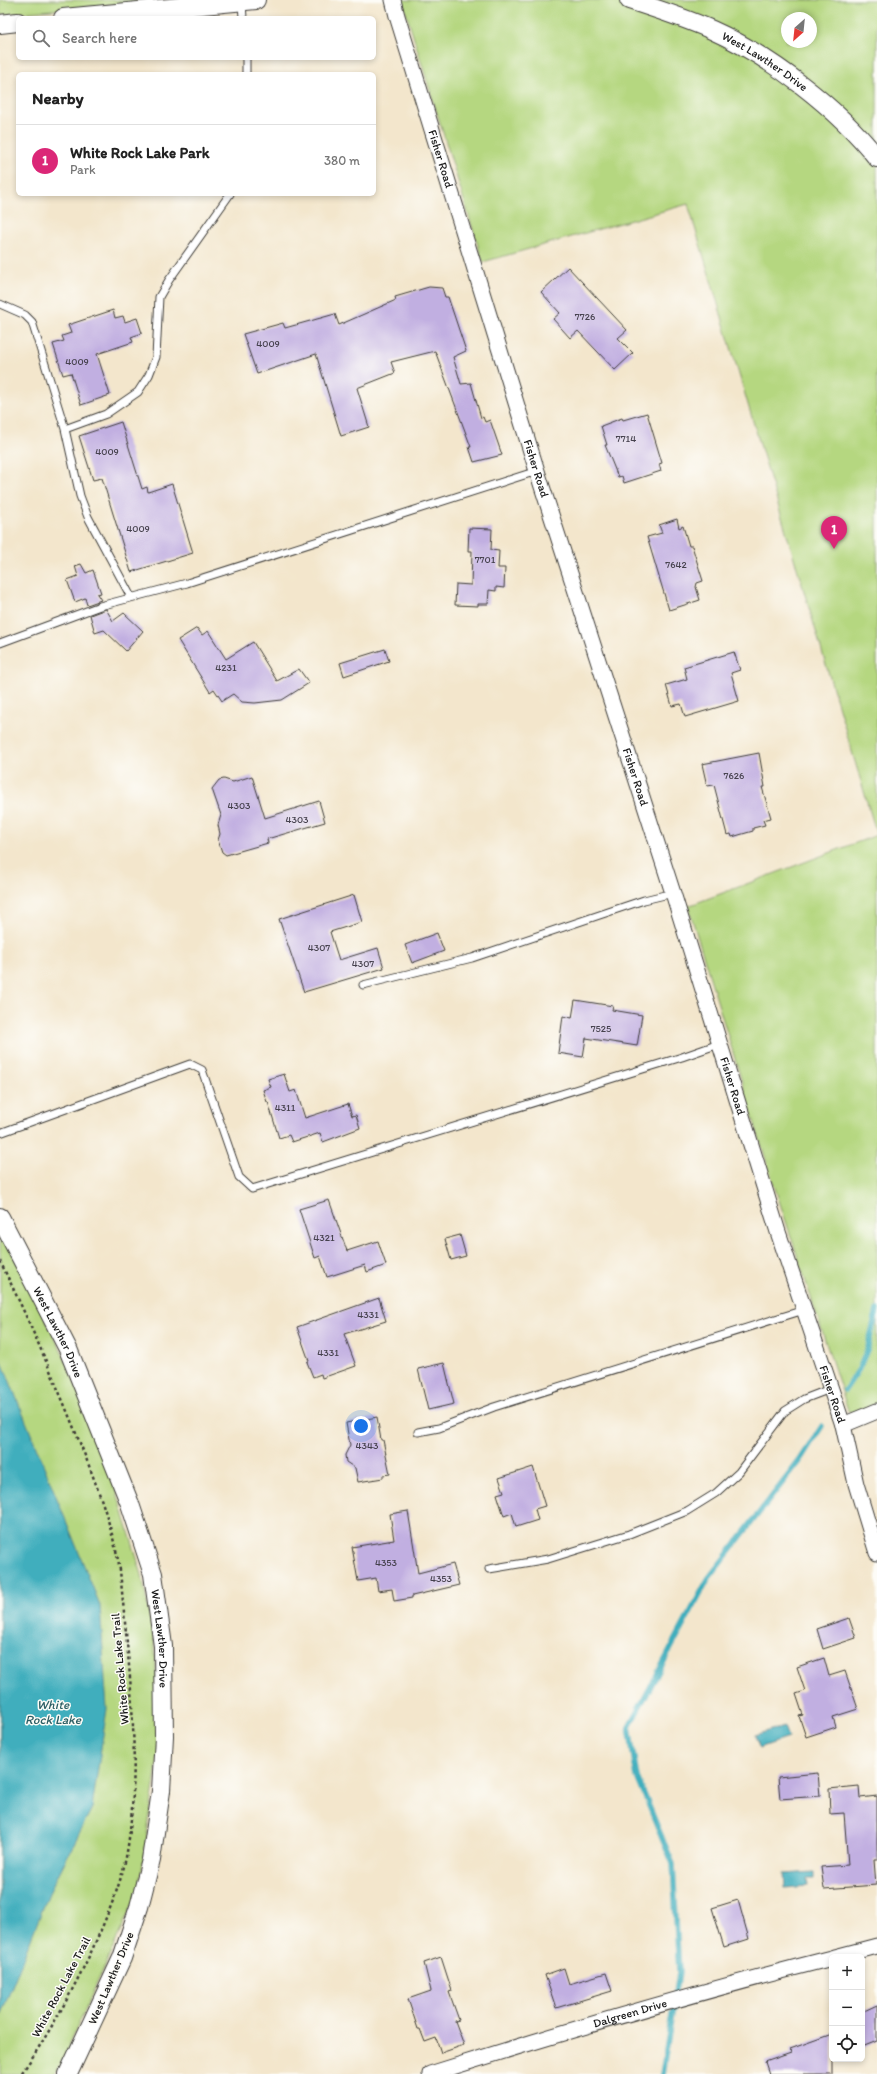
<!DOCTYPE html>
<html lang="en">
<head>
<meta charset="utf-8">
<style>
  body { margin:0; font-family:Itim,sans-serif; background:#f2f2f2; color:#222 }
  .controls { position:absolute; right:12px; bottom:12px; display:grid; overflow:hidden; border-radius:6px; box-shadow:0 2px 6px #0003 }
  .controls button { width:36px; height:36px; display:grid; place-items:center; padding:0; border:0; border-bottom:1px solid #e0e0e0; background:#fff; color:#222; font:20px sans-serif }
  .compass { position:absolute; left:781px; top:12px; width:36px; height:36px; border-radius:50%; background:#fff; box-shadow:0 2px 6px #0003; rotate:207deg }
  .you { position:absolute; left:361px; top:1426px; width:14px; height:14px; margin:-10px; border:3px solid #fff; border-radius:50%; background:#1a73e8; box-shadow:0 0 0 6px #1a73e833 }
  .badge { display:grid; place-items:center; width:26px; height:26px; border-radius:50%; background:#db2777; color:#fff; font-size:13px; font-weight:700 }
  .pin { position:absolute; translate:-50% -33px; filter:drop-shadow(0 1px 2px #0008) }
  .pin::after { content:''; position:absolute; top:21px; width:14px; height:12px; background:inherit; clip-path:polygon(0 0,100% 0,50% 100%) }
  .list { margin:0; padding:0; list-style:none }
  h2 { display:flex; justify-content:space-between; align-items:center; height:52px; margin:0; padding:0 16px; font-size:17px }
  h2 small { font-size:13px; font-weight:400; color:#767676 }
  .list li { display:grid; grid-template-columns:26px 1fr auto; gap:12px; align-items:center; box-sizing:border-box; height:72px; padding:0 16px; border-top:1px solid #e0e0e0 }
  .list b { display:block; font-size:15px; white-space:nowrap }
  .list p { margin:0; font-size:13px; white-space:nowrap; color:#767676 }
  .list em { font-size:13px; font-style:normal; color:#767676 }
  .icon { flex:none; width:22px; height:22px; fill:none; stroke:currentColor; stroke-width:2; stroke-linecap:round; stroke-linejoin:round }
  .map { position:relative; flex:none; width:877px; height:2074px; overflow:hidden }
  .search { position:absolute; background:#fff; box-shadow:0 2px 6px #0003; left:16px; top:16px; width:360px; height:44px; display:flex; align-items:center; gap:10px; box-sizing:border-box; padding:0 14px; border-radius:6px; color:#767676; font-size:15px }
  .panel { position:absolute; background:#fff; box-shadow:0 2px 6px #0003; left:16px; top:72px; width:360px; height:124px; border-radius:6px }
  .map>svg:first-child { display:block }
  .green { fill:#b5d780; stroke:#687a4e; fill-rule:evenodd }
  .water { fill:#40aebd; stroke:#2e656c }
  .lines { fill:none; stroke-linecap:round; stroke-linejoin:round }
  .stream { stroke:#40aebd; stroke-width:5.5 }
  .building { fill:#c1afe1 }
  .service-casing { stroke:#3c3a36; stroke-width:9 }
  .minor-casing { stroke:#3c3a36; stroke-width:17 }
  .tertiary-casing { stroke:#3c3a36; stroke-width:20 }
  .path { stroke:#3c3a36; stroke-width:2.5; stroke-dasharray:3 3; stroke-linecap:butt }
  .service { stroke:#fff; stroke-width:7 }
  .minor { stroke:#fff; stroke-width:15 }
  .tertiary { stroke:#fff; stroke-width:18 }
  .labels { text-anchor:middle; stroke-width:3; stroke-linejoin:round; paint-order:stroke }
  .number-label { font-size:10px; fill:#45414d }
  .street-label { font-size:12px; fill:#1c1c1c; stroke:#fdfcf7 }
  .water-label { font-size:13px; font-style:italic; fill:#2c5e64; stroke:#fdfcf7 }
</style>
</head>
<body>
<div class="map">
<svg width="877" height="2074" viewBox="0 0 877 2074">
  <rect width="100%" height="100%" fill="#fdfcf7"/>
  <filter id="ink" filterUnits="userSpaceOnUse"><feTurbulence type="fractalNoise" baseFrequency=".025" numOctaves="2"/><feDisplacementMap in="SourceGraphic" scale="8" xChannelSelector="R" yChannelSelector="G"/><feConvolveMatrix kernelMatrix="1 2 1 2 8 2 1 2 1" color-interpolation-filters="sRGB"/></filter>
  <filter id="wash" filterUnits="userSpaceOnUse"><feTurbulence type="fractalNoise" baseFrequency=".012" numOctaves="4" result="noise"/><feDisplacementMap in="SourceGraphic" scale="16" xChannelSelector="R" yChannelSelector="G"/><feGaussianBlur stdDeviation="0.9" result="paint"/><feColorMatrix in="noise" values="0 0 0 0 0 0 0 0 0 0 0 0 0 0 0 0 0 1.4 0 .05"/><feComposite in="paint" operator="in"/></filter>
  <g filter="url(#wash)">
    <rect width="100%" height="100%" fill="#f3e6cc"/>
    <path class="green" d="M0,0h157l-157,15z
      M402,0h475v1404l-28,9 -79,-240 -82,-267 189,-71 -189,-631 -205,58zM787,18h24v24h-24z
      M0,1229l61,121 48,116 33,109 13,72 4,104 -20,139 -83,184h-56z"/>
    <path class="water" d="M0,1357l100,248 7,104 -15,99 -43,85 -49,124z
      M784,1726l4,12 -29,10 -3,-13z
      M814,1872v7h-7l1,7 -23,2 -1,-14z"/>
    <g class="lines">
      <path class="stream" d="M845,1390l14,-21 8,-19 10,-40
        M662,2074l17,-101 -6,-109 -36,-87 -8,-50 79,-148 92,-119 22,-34"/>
    </g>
    <g id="blocks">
      <path class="building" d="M568,267l59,63 -9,8 15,15 -18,17 -37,-39 -8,7 -17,-19 7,-6 -19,-21z
        M429,287l13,1 3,9h3l18,54 -13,6 8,27 10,-1 10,35 2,-1 2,5 5,-2 12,35 -28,7 -5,-15h2l-36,-96 -44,11 4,11 -38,15 12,39 -28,9 -25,-82 -59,20 -14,-40 40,-11 2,5 50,-14 4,11 57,-25 -1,-3z
        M113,310l2,8 8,-2 2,6 12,-4 5,15 -11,4 2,5 -36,12 13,41 -29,10 -10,-32 -8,2 -10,-31 11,-3 -2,-5 9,-3 -3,-8z
        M647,413l15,50 -3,1 2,7 -37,12 -2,-7 -4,1 -13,-32h2l-6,-19 21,-8 1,2z
        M121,422l21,67 5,-2 1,5 24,-8 21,69 -62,19 -29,-94 -9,2 -14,-44z
        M677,519l2,9 4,-2 6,20h3l11,35 -6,2 -1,4 4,13 -31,10 -22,-73 15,-4 -3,-8z
        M469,528l23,1 -1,21 8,1 -1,17h7l-1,20 -8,-1v4l-7,-1 -1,14h-10v2l-23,-1 1,-21 15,1 1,-34h-4z
        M81,564l5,9 7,-3 8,23 -4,1 4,6 -14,5 -2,-7 -10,4 -8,-22 11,-4 -3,-10z
        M106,609l7,12 11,-8 19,18 -17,20 -22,-21 -9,3 -5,-18z
        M197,628l5,7 6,-4 18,28 27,-17 24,39 22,-12 10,14 -27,17 -27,3 -13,-1 -9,-8 -11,7 -8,-12 -4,3 -32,-52z
        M385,649l4,12 -45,15 -4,-13z
        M734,652l6,18 -9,3 8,28 -54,16 -4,-13 -9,2 -6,-21 21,-6 -3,-12z
        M759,753l6,34h-3l9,31 -8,2 2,5 -12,3v3l-21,6 -1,-3 -4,1 -13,-50 -7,1 -5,-22z
        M252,776l13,42 54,-17 6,21 -58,17 1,4 -42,12 -4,-3 -4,-12 2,-6 -2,-9 3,-10 -9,-26 7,-9 5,-1 9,3z
        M354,895l8,27 -32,10 9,28 39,-12 6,20 -80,24 -25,-73z
        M437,933l7,18 -32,12 -7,-18z
        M575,1000l38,6 -1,4 30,5 -5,31 -51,-8 -3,19 -25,-4 5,-37 9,2z
        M284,1074l6,18 6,-2 9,28 43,-14 4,12 4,-1 4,13 -37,14 -3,-9 -28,9 -3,-7 -10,3 -11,-36h-1l-4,-12 8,-3 -3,-8z
        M329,1200l18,51 31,-10 8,24 -19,7 -2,-7 -38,12 -7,-21 -5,2 -16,-49z
        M460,1235l6,21 -15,4 -6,-21z
        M379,1298l7,23 -42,13 12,32 -34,12 -1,-4 -8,3 -6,-15 2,-1 -12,-34z
        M444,1363l10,41 -26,6 -10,-41z
        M377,1417l4,23h2l7,34 -7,1v3l-25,4 -3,-14 -9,-6 -1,-7 5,-10 -4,-22z
        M533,1467l12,39 -10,3 3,11 -22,7 -4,-14 -8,3 -7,-22 7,-2 -5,-14z
        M408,1511l10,62 35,-9 6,21 -47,11v2l-18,3 -2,-12 -14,2 -2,-13 -18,3 -6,-34 42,-7 -4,-26z
        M849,1618l7,20 -33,11 -6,-20z
        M824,1658l5,18 16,-5 13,38 -25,8 3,10 -30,10 -7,-21 4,-1 -7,-21 9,-3 -8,-24z
        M818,1773l2,23 -40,3 -2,-22z
        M859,1786l1,12 17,-2v64h-3l2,25 -52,4 -3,-22 27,-2 -4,-52 -14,1 -1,-25z
        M738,1900l11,39 -25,8 -12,-39z
        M441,1957l11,34 -3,1 10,28 -4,1 9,24 -23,8 -5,-15 -11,4 -5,-13h-2l-10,-30 23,-8 -7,-28z
        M564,1968l5,16 37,-11 6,18 -56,17 -11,-33z
        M877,2005v36l-15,6v-35z
        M832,2034v40h-63l-4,-12 26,-9 -1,-4z"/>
    </g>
  </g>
  <g filter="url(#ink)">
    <use href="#blocks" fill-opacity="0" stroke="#3c3a36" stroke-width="1"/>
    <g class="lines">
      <defs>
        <path id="service" d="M242,2l1,16
          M246,58v16
          M0,304l25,11 7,7 33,107 41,-15 32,-22 11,-17 7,-18 3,-60 10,-17 61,-86
          M65,429l15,67 8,21 43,80
          M0,643l100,-37 87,-23 350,-112
          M363,985l109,-27 172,-58 29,-7
          M0,1133l190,-69 12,6 37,107 13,12 430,-132 37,-13
          M418,1432l21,-4 55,-21 310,-97
          M489,1569l59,-10 81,-25 58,-23 29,-18 23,-21 46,-61 19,-12 26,-10"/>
        <g id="minor">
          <path id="s1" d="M393,0l4,16 140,455 136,422 105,339 65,193 13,59 21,69"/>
          <path d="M843,1425l34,-14"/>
          <path d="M835,1957l42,-11"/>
          <path id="s2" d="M430,2074c133,-42 267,-82 402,-116"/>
        </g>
        <g id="tertiary">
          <path id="s3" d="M629,0c28,9 56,18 83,30 58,26 127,79 165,128"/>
          <path d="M63,18l193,-18"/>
          <path d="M0,24l18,-2"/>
          <path id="s4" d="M0,1217l68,132 62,155 23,70 10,72 1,90 -3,55 -10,69 -12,47 -17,51 -54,116"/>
        </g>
      </defs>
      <use href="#service" class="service-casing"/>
      <use href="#minor" class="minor-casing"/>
      <use href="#tertiary" class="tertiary-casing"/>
      <path class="path" d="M0,1261c24,49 46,99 67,150 21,52 43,103 53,159 7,79 18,159 12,238 -2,23 -4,47 -11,69 -7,24 -18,48 -28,71 -21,44 -44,86 -72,126"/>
      <use href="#service" class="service"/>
      <use href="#minor" class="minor"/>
      <use href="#tertiary" class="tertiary"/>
    </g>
  </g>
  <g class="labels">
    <g class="number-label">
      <text x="585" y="320">7726</text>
      <text x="268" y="347">4009</text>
      <text x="77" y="365">4009</text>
      <text x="626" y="442">7714</text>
      <text x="107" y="455">4009</text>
      <text x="138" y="532">4009</text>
      <text x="485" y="563">7701</text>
      <text x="676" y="568">7642</text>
      <text x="226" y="671">4231</text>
      <text x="734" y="779">7626</text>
      <text x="239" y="809">4303</text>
      <text x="297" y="823">4303</text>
      <text x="319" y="951">4307</text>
      <text x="363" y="967">4307</text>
      <text x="601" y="1032">7525</text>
      <text x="285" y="1111">4311</text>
      <text x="324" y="1241">4321</text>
      <text x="368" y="1318">4331</text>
      <text x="328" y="1356">4331</text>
      <text x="367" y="1449">4343</text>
      <text x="386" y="1566">4353</text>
      <text x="441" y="1582">4353</text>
    </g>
    <g class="street-label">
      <text dy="4" stroke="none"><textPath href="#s3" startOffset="150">West Lawther Drive</textPath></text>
      <text dy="4" stroke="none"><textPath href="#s1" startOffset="166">Fisher Road</textPath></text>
      <text dy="4" stroke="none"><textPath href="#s1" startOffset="490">Fisher Road</textPath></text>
      <text dy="4" stroke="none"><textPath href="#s1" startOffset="814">Fisher Road</textPath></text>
      <text dy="4" stroke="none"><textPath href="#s1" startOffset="1138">Fisher Road</textPath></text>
      <text dy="4" stroke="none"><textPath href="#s4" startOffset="129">West Lawther Drive</textPath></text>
      <text dy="4" stroke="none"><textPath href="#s1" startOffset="1462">Fisher Road</textPath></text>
      <text dy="4" stroke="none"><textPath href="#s4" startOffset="454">West Lawther Drive</textPath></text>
      <text transform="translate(120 1669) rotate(-95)" y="4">White Rock Lake Trail</text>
      <text transform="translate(111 1978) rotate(-67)" y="4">West Lawther Drive</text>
      <text transform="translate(61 1987) rotate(-62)" y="4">White Rock Lake Trail</text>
      <text dy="4" stroke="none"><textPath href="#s2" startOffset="209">Dalgreen Drive</textPath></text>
    </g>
    <g class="water-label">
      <text x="53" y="1709">White<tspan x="53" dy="15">Rock Lake</tspan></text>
    </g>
  </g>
</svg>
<div class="controls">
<button>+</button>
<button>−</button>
<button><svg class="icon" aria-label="locate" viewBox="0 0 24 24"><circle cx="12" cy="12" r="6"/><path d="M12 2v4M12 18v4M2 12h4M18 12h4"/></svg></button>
</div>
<svg class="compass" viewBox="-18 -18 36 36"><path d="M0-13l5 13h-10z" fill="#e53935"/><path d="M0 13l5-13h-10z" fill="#767676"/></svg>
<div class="you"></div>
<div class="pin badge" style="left:834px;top:549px">1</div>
<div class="search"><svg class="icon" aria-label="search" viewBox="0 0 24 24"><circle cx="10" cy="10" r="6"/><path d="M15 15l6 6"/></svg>Search here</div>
<section class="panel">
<h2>Nearby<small></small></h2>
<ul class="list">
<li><span class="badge">1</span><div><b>White Rock Lake Park</b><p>Park</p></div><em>380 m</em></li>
</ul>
</section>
</div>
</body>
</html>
